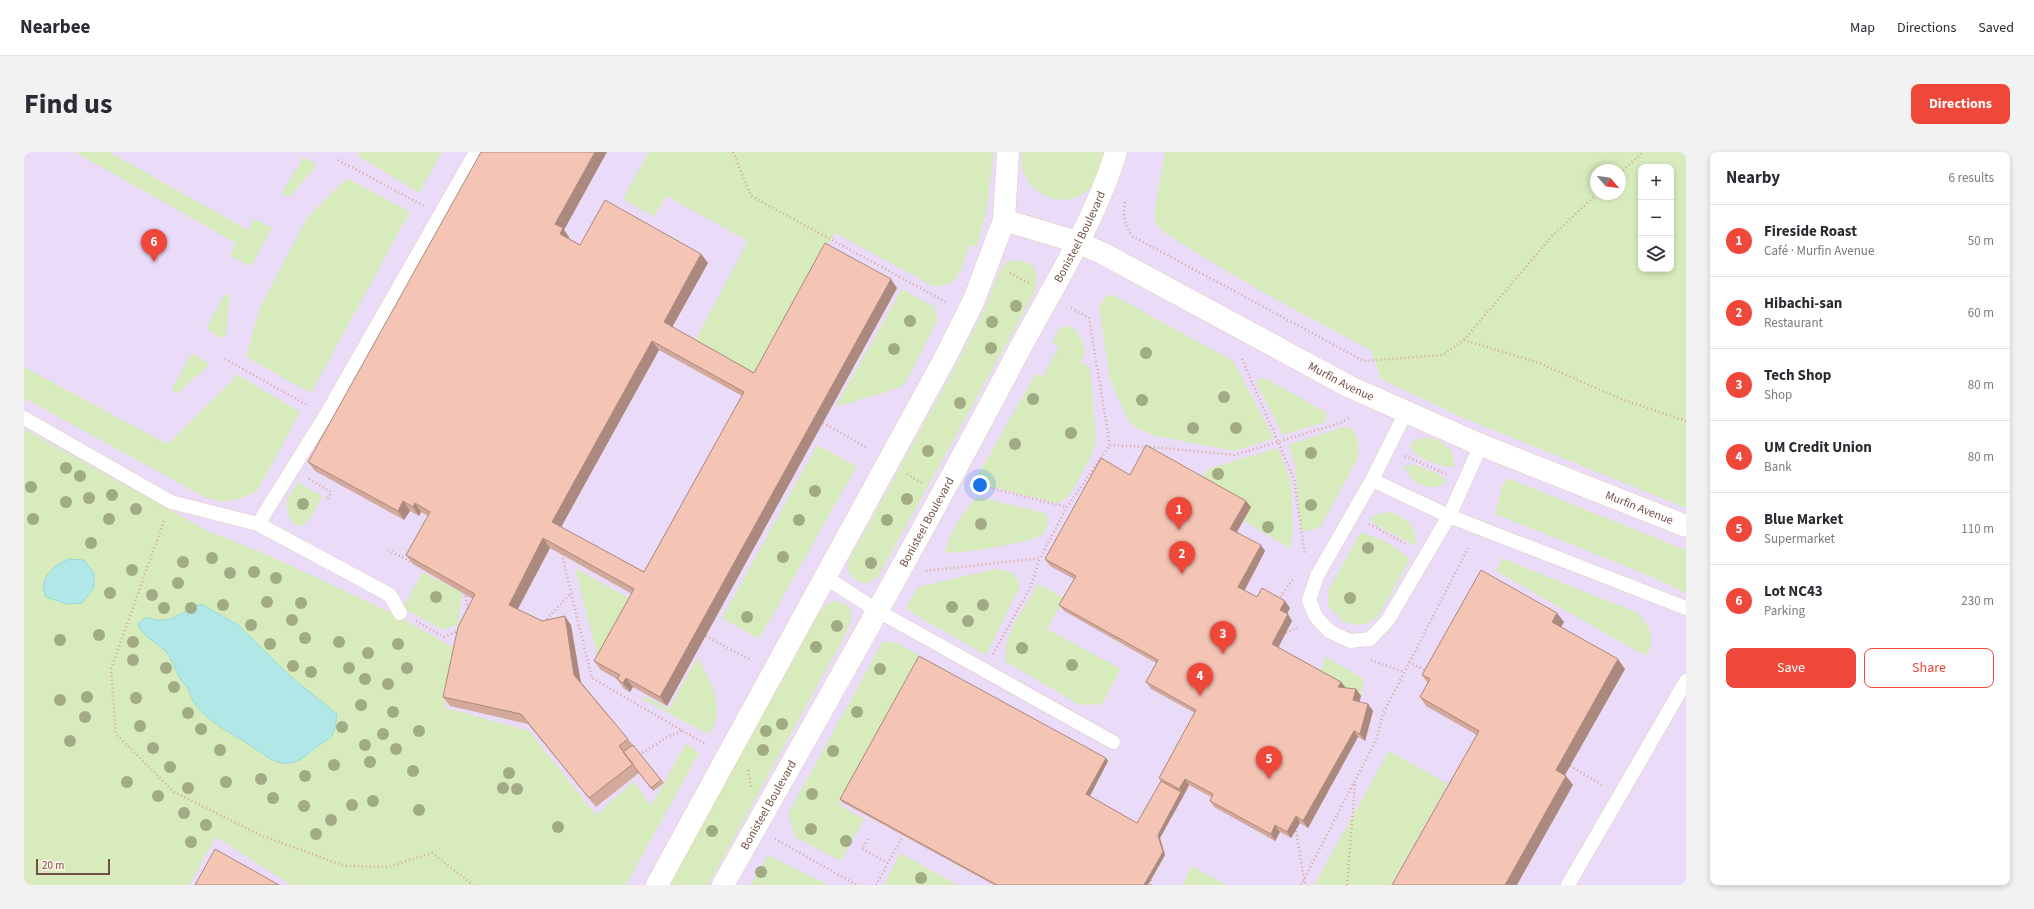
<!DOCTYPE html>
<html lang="en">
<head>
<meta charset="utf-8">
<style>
  body { margin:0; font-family:"Source Sans 3",sans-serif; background:#f2f2f3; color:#2b2b33 }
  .controls { position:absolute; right:12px; top:12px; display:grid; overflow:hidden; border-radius:8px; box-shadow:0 2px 6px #0003 }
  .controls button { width:36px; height:36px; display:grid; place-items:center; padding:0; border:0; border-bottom:1px solid #e1e1e2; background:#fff; color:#2b2b33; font:20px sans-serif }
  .compass { position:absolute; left:1566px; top:12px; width:36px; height:36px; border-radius:50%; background:#fff; box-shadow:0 2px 6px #0003; rotate:119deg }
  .scale { position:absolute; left:12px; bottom:10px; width:74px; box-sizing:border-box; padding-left:4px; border:2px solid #744f45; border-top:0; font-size:11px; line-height:14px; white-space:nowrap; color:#744f45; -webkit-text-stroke:3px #fff1e6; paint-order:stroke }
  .you { position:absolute; left:956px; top:333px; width:14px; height:14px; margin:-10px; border:3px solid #fff; border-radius:50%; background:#1a73e8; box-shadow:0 0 0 6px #1a73e833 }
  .badge { display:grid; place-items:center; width:26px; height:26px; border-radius:50%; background:#f0473b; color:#fff; font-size:13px; font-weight:700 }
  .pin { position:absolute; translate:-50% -33px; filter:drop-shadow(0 1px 2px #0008) }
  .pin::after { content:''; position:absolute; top:21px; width:14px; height:12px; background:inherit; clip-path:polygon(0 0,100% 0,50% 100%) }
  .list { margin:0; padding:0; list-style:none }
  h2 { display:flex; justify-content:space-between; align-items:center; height:52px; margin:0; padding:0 16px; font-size:17px }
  h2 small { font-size:13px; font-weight:400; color:#7c7c81 }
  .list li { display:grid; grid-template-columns:26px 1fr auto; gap:12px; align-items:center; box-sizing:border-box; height:72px; padding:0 16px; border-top:1px solid #e1e1e2 }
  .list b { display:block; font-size:15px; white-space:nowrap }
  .list p { margin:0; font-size:13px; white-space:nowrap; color:#7c7c81 }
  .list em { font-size:13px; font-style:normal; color:#7c7c81 }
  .actions { display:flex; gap:8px; padding:12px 16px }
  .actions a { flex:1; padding:9px 0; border:1px solid #f0473b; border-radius:8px; text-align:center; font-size:14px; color:#f0473b }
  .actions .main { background:#f0473b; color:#fff }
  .icon { flex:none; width:22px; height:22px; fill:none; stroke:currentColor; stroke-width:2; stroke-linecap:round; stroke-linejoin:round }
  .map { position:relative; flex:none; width:1662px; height:733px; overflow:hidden; border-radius:8px }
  header { display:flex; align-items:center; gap:24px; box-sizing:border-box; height:56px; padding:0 20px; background:#fff; border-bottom:1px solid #e1e1e2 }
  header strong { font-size:19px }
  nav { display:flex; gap:22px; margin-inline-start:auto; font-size:14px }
  .intro { display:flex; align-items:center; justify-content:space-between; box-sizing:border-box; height:96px; padding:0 24px }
  h1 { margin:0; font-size:28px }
  .button { padding:10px 18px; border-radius:8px; background:#f0473b; color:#fff; font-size:14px; font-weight:700 }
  main { display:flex; gap:24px; padding:0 24px }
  aside { flex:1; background:#fff; border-radius:8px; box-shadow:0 2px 6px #0003 }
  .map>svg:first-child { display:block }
  .education { fill:#eadbf9; fill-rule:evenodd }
  .green { fill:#d7ebbc; fill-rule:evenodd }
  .water { fill:#b2e7e7; stroke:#98dada }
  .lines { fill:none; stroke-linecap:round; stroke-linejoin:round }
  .lane-casing { stroke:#e4c9bd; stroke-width:15 }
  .secondary-casing { stroke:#e9c8b9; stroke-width:23 }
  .path { stroke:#d9a798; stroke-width:2.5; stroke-dasharray:1 3; stroke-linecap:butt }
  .lane { stroke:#fff; stroke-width:14 }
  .secondary { stroke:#fff; stroke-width:22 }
  .tree { fill:#a1ab84 }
  .wall { fill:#d2a99b; fill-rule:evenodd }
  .shaded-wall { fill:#ab897e }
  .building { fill:#f4c4b4; stroke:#ab897e; fill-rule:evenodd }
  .labels { text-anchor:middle; stroke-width:3.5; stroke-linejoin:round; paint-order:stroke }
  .street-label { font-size:12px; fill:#744f45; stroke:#fff1e6 }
</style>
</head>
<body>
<header>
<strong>Nearbee</strong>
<nav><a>Map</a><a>Directions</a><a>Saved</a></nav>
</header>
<div class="intro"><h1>Find us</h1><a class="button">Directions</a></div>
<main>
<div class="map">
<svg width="1662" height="733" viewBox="0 0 1662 733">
  <rect width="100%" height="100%" fill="#fdecde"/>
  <path class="education" d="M0,0h1662v733h-1662zM1617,15h30v102h-30zM1572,18h24v24h-24z"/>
  <path class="green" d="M51,0h34l139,78 6,-11 18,9 -21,38 -21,-10 6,-13z
    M334,0h84l-23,41 -61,-37z
    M625,0h345l-7,57 -10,38 -8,-2c-7,21 -8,43 -36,41l-98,-53 -79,144 -61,-36 53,-100 -82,-45 -12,21 -31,-18z
    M998,0h83c-5,13 -9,33 -21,41 -23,16 -52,2 -61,-22 -2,-6 -1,-13 -1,-19z
    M1141,0h521v356l-225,-91 -80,-38 -10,-29c-71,-37 -147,-77 -214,-123l-3,-13zM1617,15h30v102h-30zM1572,18h24v24h-24z
    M279,5l12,6 1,4 -25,28 -4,1 -4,-2v-4z
    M323,26l63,34 -99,181 -65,-36 14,-50 48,-90z
    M989,108l17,3c17,16 -2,39 -10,56l-142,258 -12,7c-13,-3 -20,-9 -17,-24l103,-187 33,-65 15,-37 5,-8z
    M878,137l32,18 4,12 -33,64 -6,5 -64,19z
    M202,141l4,2 -4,38 -2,4 -4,1 -14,-10z
    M1089,143l120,66 40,76 -3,3 -36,11 -83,-16 -17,-9 -6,-6 -18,-41 -11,-72 6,-11z
    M1043,174c14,2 14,15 18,26l-5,10 10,6 6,68 -1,8 -3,11 -21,38 -6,6 -8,4 -83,-21 62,-109 7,4 16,-30 -7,-4 8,-15z
    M168,201l16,10 -1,4 -30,27 -5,-5z
    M0,215l143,77 66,-64 3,-6 64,38 -42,78 -15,8 -20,4 -17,-4 -182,-100z
    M1239,225l63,35 1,5 -2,5 -42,13 -26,-50 1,-5z
    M1319,275l9,1c7,10 8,21 5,32l-36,66 -8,4 -12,1 -6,-67 -7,-19z
    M0,277l184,102 58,23 130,61 62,35 -14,57 85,24 67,84 38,-34 17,25 35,-63 13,10 -73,132h-335l-75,-48 -27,48h-165z
    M1404,285c16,4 26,12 27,30 -18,0 -35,-7 -46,-21l8,-7z
    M793,293l40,21 -98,173 -37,-21z
    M1254,296l13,34 2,49 -3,18 -46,-28 -36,-29 -15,-9 17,-15z
    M1392,313l24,10 6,7c-15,13 -37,0 -42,-16z
    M1483,326l179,72v43l-36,-17 -155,-62 8,-31z
    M274,330l24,14c-4,7 -9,22 -16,27 -13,10 -21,-12 -19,-22 2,-6 7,-13 11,-19z
    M955,345l66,16 3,6 -3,14c-16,11 -79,20 -100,20 2,-14 21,-49 34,-56z
    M1365,360c18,5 27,14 27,34l-40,-21 -6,-6 5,-4z
    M1336,381c18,3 37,14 50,27l-32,56 -11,8 -11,1 -13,-3 -15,-16v-15z
    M1478,406l133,54c14,9 21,27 12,43l-10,-4 -141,-80z
    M551,416l59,33 -35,62z
    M971,417c14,1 23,3 24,19l-33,67 -74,-42 -6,-6 12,-20z
    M399,420l39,21 -4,31 -15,6 -40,-22z
    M1014,432l26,14 -17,31 74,40 -19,35 -22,1 -74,-43c-4,-28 19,-54 32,-78z
    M810,449c20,2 20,14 14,29l-140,255h-39l152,-275 7,-7z
    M859,489l14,2 24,14 -82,148 25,14 -23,42 -46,-24 -7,-23z
    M1302,505l38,22 -3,17 -46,-13z
    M673,506c13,19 31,55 11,76l-66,-35 3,-3 24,13z
    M1365,599l59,33 -57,101h-77z
    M876,701l58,32h-74z
    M744,703l60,30h-77z
    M1168,714l35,19h-45z"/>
  <path class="water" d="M45,407l15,1 10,13v15l-12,15 -15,1 -21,-7c-9,-18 8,-32 23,-38z
    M173,453h6l35,20 53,52 46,37c-4,32 -7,20 -28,39 -7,6 -17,12 -27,10 -11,-2 -20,-10 -29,-16 -20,-14 -46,-24 -60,-46 -2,-4 -3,-9 -6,-14 -1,-2 -4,-4 -6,-7 -5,-8 -8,-19 -14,-27 -9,-11 -25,-15 -29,-29 10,-12 15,-2 27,-4 11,-1 21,-11 32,-15z"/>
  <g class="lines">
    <defs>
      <path id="lane" d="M1382,260l-34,68 -55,96 -8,24 7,17 13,14 21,10 20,-2 18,-19 61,-104 32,-71
        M0,266l147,84 87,22 68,-109 150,-263
        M1348,328l77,36 237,92
        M234,372l132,71 10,18
        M801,425l53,34 235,131
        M1544,733l118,-204"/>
      <g id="secondary">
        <path id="s1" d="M980,68l73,22 27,12 246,133 131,58 205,81"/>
        <path d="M633,733l288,-527 29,-58 30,-80 4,-68"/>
        <path id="s2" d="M699,733c96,-170 193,-340 284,-512 36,-71 86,-145 109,-221"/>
      </g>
    </defs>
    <use href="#lane" class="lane-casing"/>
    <use href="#secondary" class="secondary-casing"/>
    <path class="path" d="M709,0l18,44 195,106
      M314,8l86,46
      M1596,21l23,-21
      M1101,50c-2,14 -1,22 7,34l232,125 79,-6 21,-15 75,23 82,36 65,22
      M986,121l20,11
      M1440,188l88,-104 45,-42
      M201,207l84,47
      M1218,207l52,120 11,76
      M799,271l45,25
      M1086,293l54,3 70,7 106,-32 9,-5
      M1381,304l41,18
      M883,322l15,9
      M285,327l22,13 -4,8
      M950,332l93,23
      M140,369l-53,148 5,65 58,58 86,43 85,31 43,1 44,-14 41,32
      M1345,372l39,21
      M364,398l25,13
      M538,402l9,39
      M902,419l114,-13 27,-51 43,-62 -21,-127 -20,-11
      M441,440l3,19
      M1254,448l16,-22
      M392,469l28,16 14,-6
      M520,470l27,-29 21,85 115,67
      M1262,481l13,-6
      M682,484l46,25
      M969,502l38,-68 9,-28
      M1347,508l33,12
      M1385,510l18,9
      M615,603l28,-18 15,-6
      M1546,614l34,20
      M724,618l3,17
      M1272,679l9,54
      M751,687l82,46
      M844,687l-6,10 26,14
      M1127,728v5
      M852,733l27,-49
      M1277,733l75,-145 7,-26 85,-166
      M1323,733l8,-101"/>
    <use href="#lane" class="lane"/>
    <use href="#secondary" class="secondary"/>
  </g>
  <g class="tree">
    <circle cx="992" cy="154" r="6"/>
    <circle cx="886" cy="169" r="6"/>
    <circle cx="968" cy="170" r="6"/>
    <circle cx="967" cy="196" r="6"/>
    <circle cx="870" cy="197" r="6"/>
    <circle cx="1122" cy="201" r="6"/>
    <circle cx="1200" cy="245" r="6"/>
    <circle cx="1009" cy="247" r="6"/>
    <circle cx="1118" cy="248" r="6"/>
    <circle cx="936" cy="251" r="6"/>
    <circle cx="1169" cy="276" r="6"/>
    <circle cx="1212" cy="276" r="6"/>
    <circle cx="1047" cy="281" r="6"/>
    <circle cx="991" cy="292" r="6"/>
    <circle cx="904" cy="299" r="6"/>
    <circle cx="1287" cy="301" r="6"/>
    <circle cx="42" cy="316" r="6"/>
    <circle cx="1194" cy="322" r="6"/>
    <circle cx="56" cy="324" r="6"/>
    <circle cx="7" cy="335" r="6"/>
    <circle cx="791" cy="339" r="6"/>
    <circle cx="88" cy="343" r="6"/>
    <circle cx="65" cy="346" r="6"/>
    <circle cx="883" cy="347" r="6"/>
    <circle cx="42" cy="350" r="6"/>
    <circle cx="279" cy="352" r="6"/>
    <circle cx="1287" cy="353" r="6"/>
    <circle cx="112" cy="357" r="6"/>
    <circle cx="9" cy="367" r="6"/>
    <circle cx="85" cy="367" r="6"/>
    <circle cx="775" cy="368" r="6"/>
    <circle cx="863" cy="368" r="6"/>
    <circle cx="957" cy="372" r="6"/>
    <circle cx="1244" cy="375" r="6"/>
    <circle cx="67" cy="391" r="6"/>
    <circle cx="1344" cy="396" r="6"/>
    <circle cx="759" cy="405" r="6"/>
    <circle cx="188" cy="406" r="6"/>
    <circle cx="159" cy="410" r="6"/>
    <circle cx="847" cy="411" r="6"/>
    <circle cx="108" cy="418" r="6"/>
    <circle cx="230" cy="420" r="6"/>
    <circle cx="206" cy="421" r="6"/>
    <circle cx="252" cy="426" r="6"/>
    <circle cx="154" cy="431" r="6"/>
    <circle cx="86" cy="441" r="6"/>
    <circle cx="128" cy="443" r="6"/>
    <circle cx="412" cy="445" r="6"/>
    <circle cx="1326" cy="446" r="6"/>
    <circle cx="243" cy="450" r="6"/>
    <circle cx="277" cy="451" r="6"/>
    <circle cx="199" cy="453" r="6"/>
    <circle cx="959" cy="453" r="6"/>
    <circle cx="928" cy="455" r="6"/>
    <circle cx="140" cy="456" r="6"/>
    <circle cx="167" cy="456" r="6"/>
    <circle cx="723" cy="465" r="6"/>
    <circle cx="268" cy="468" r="6"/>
    <circle cx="944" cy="469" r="6"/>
    <circle cx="227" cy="473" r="6"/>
    <circle cx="813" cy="474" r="6"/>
    <circle cx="75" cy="483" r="6"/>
    <circle cx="281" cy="486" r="6"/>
    <circle cx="36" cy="488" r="6"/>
    <circle cx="109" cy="490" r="6"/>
    <circle cx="315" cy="490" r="6"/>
    <circle cx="246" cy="492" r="6"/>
    <circle cx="374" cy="492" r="6"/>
    <circle cx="792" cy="495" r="6"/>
    <circle cx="998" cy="496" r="6"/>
    <circle cx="344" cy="501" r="6"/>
    <circle cx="109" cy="508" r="6"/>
    <circle cx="1048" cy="513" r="6"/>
    <circle cx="269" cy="514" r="6"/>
    <circle cx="142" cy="516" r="6"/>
    <circle cx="325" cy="516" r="6"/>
    <circle cx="383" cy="516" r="6"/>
    <circle cx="856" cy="517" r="6"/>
    <circle cx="287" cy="520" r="6"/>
    <circle cx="341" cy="527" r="6"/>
    <circle cx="364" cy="532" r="6"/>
    <circle cx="150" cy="535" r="6"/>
    <circle cx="63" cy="545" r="6"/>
    <circle cx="112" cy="546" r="6"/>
    <circle cx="36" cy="548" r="6"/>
    <circle cx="337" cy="553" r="6"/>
    <circle cx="369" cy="560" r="6"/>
    <circle cx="833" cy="560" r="6"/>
    <circle cx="164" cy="561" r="6"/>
    <circle cx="61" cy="565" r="6"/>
    <circle cx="758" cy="572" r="6"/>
    <circle cx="116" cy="574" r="6"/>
    <circle cx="318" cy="575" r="6"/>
    <circle cx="177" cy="577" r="6"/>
    <circle cx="395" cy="579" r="6"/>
    <circle cx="742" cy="579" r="6"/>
    <circle cx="359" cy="582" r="6"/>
    <circle cx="46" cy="589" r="6"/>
    <circle cx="341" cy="593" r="6"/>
    <circle cx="129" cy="596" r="6"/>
    <circle cx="372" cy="597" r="6"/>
    <circle cx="196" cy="598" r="6"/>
    <circle cx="739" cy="598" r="6"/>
    <circle cx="809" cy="599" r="6"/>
    <circle cx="346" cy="610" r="6"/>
    <circle cx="310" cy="613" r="6"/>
    <circle cx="146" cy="615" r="6"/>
    <circle cx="389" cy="619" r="6"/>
    <circle cx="485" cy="621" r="6"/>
    <circle cx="281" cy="624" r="6"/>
    <circle cx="237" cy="627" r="6"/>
    <circle cx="103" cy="630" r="6"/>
    <circle cx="202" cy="630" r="6"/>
    <circle cx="164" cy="636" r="6"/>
    <circle cx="479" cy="636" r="6"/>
    <circle cx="493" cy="637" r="6"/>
    <circle cx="788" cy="642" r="6"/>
    <circle cx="134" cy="644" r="6"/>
    <circle cx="249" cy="646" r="6"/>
    <circle cx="349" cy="649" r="6"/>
    <circle cx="328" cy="653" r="6"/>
    <circle cx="280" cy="654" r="6"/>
    <circle cx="395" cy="658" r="6"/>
    <circle cx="160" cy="661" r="6"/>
    <circle cx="307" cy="668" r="6"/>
    <circle cx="182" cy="673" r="6"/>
    <circle cx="534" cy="675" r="6"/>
    <circle cx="787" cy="677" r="6"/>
    <circle cx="688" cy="679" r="6"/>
    <circle cx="292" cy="682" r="6"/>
    <circle cx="822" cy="689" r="6"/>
    <circle cx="167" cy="690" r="6"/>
    <circle cx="737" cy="720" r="6"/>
    <circle cx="897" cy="726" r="6"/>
  </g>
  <path class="wall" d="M540,78l5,7v1l11,7 121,9 7,9 -36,64 82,46 143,-85 -230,418 -34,-19 -3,5 -6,-3 -7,-10 -16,-9 -7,-9 38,-67 -82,-46 -32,61 24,12 29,4 10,57 47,57 36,44 -11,8 -14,-18 -43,34 -68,-83 -78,-18 -7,-9 30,-98 -60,-35 -7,-9 22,-39 -7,-4 -2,4 -9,-5 -6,9 -89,-49 -7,-9zM635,198l83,46 -98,176 -83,-45z
    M1106,323l121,32 -14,25 28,19 -20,39 12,7 33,11 -3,6 5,7 -14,26 63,35 5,6 10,1 5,7 -2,6 9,2 5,7 -8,30 -7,-4 -50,91 -8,-5 -9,15 -11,-6 -5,9 -61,-34 -4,-6 1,-4 -22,-12 -29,53 5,17 -17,30h-154l-152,-83 -2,-3 268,-38 -19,35 48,27 24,-42 -2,-3 36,-65 -44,-24 -5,-7 10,-19 -92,-52 -5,-6 15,-26 -24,-13 -5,-7z
    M1540,470l-3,5 64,42 -60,106 1,1 7,9 -96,-50 -51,-29 -6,-9 8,-14 -6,-8z"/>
  <path class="shaded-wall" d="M571,0h12l-43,78 5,7 -3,6 -6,-9 -5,-10z
    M677,102l7,9 -38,68 -6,-9z
    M867,127l6,9 -230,418 -7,-9z
    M628,189l7,9 -100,181 -7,-9z
    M379,349l7,10 -6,9 -6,-9z
    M1222,349l5,6 -16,28 -5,-6z
    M391,351l6,9 -2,4 -6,-9z
    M519,386l7,10 -35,66 -6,-9z
    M1237,393l4,6 -22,42 -5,-6z
    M1261,449l5,7 -5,9 -5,-7z
    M1533,461l7,9 -5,9 -7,-9z
    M1264,462l4,7 -15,29 -5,-6z
    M541,464l6,9 10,59 -7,-9z
    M1594,507l7,10 -63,111 -6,-10z
    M602,526l7,9 -3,5 -7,-9z
    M1317,530l5,6 -8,-1z
    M1332,537l5,7 -3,11 -5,-7z
    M1344,552l5,7 -8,30 -5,-7z
    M1330,579l4,6 -50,91 -5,-7z
    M1082,606l2,3 -19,37 -3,-4z
    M1542,624l7,9 -56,100h-12z
    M1161,627l4,6 -5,10 -5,-6z
    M1157,640l3,3 -24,43 5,17 -17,30h-4l14,-50z
    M1272,664l4,7 -9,15 -4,-6z
    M1251,673l5,7 -5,9 -4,-7z"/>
  <path class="building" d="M457,0h114l-40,72 8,4 -3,6 20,11 25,-45 96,54 -37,68 90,51 71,-130 66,36 -231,418 -34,-19 -3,5 -6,-4 3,-4 -26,-14 40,-72 -91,-51 -34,67 33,16 23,-5 9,59 54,64 -9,7 14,18 -44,34 -68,-84 -78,-17 15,-70 17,-33 -69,-39 24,-43 -15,-9 -2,4 -10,-6 -5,10 -90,-49zM628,189l92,51 -100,180 -92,-50z
    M1122,293l100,56 -16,28 31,16 -23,42 19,10 5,-9 23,13 -5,9 8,4 -16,30 69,38 -3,5 18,2 -3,11 15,4 -8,30 -6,-3 -51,90 -7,-5 -9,16 -12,-7 -4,9 -61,-33 3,-7 -28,-15 -6,10 -20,-11 37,-68 -50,-28 12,-22 -99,-55 17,-29 -31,-17 56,-101 29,17z
    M1457,418l76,43 -5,9 66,37 -62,111 10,6 -61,109h-113l87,-154 -59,-34 10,-18 -8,-4z
    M895,504l187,102 -20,36 51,29 24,-42 20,11 -23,43 5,17 -19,33h-147l-157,-86z
    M609,593l28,35 -10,8 -28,-36z
    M191,697l64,36h-84z"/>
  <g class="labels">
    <g class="street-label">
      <text dy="4" stroke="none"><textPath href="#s2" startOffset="740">Bonisteel Boulevard</textPath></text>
      <text dy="4" stroke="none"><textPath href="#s1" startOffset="375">Murfin Avenue</textPath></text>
      <text dy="4" stroke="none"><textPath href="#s1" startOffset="699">Murfin Avenue</textPath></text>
      <text dy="4" stroke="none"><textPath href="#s2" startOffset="416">Bonisteel Boulevard</textPath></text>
      <text dy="4" stroke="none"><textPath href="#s2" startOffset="92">Bonisteel Boulevard</textPath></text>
    </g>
  </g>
</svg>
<div class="controls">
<button>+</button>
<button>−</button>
<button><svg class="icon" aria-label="layers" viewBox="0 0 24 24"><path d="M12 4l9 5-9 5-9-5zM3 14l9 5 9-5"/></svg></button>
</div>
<svg class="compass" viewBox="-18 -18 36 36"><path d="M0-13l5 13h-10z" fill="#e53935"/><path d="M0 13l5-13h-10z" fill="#7c7c81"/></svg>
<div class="scale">20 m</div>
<div class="you"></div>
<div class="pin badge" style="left:1155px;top:378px">1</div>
<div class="pin badge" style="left:1158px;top:422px">2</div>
<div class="pin badge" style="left:1199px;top:502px">3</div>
<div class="pin badge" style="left:1176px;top:544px">4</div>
<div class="pin badge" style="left:1245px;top:627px">5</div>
<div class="pin badge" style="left:130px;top:110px">6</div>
</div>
<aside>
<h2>Nearby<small>6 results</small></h2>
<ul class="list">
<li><span class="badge">1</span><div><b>Fireside Roast</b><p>Café · Murfin Avenue</p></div><em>50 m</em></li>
<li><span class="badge">2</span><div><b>Hibachi-san</b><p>Restaurant</p></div><em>60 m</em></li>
<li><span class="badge">3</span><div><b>Tech Shop</b><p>Shop</p></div><em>80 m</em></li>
<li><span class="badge">4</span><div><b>UM Credit Union</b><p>Bank</p></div><em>80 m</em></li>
<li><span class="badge">5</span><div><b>Blue Market</b><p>Supermarket</p></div><em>110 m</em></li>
<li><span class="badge">6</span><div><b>Lot NC43</b><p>Parking</p></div><em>230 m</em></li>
</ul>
<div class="actions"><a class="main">Save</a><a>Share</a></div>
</aside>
</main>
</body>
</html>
